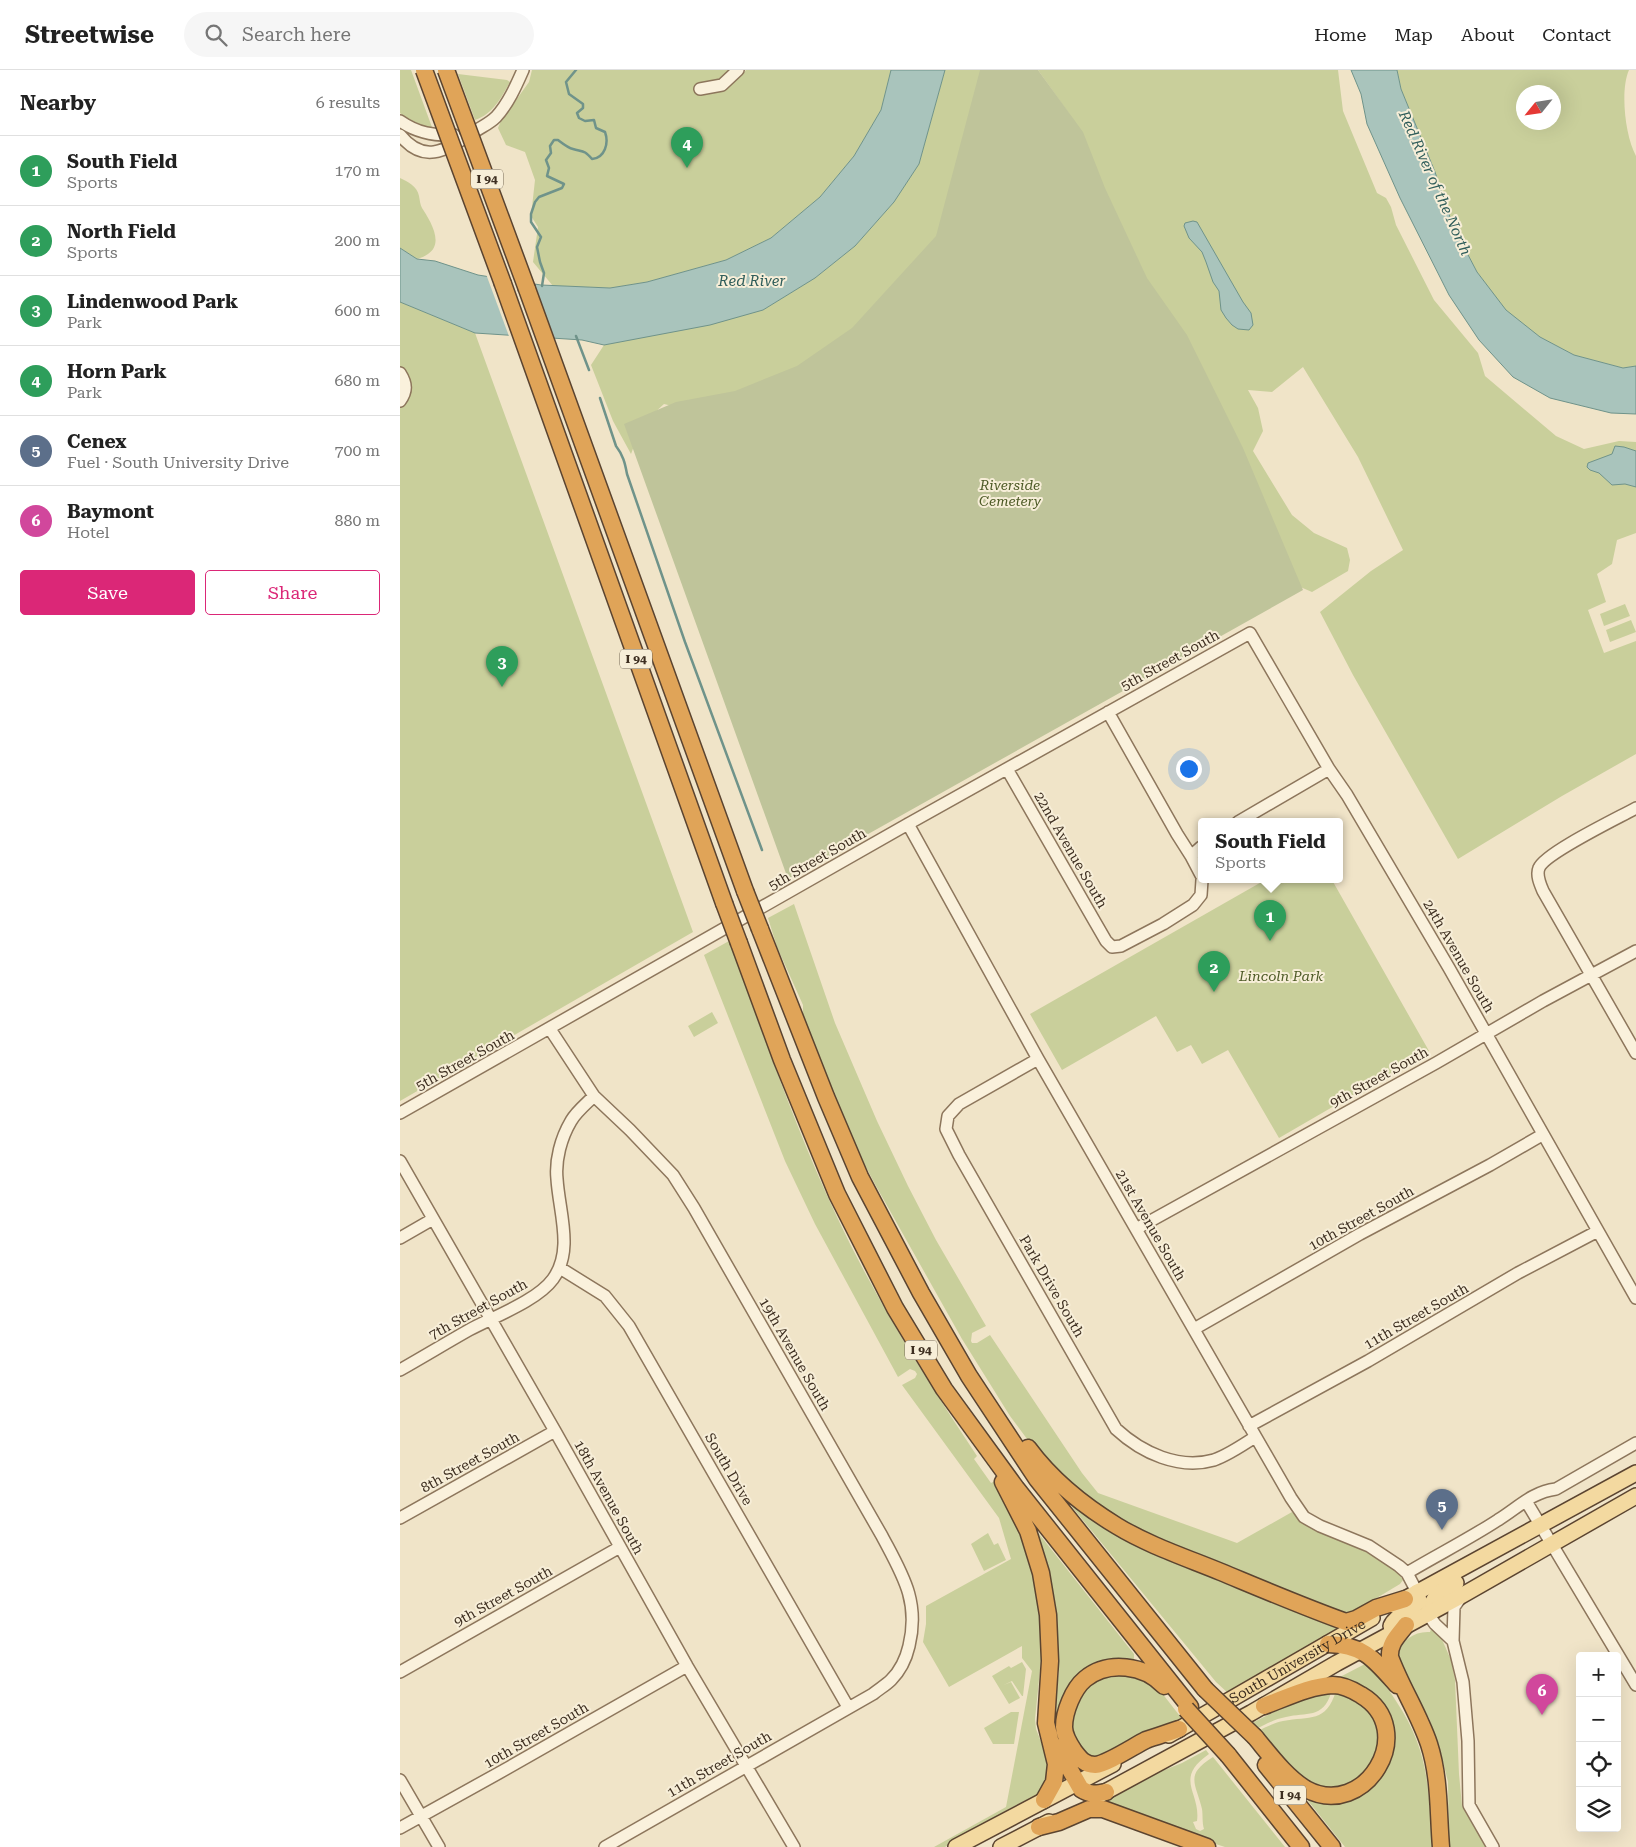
<!DOCTYPE html>
<html lang="en">
<head>
<meta charset="utf-8">
<style>
  body { margin:0; font-family:"Roboto Serif",serif; background:#f6f6f6; color:#222 }
  .controls { position:absolute; right:15px; bottom:15px; display:grid; overflow:hidden; border-radius:5px; box-shadow:0 5px 20px #0002 }
  .controls button { width:45px; height:45px; display:grid; place-items:center; padding:0; border:0; border-bottom:1px solid #e0e0e0; background:#fff; color:#222; font:25px sans-serif }
  .compass { position:absolute; left:1116px; top:15px; width:45px; height:45px; border-radius:50%; background:#fff; box-shadow:0 5px 20px #0002; rotate:240deg }
  .you { position:absolute; left:788px; top:698px; width:18px; height:18px; margin:-12px; border:4px solid #fff; border-radius:50%; background:#1a73e8; box-shadow:0 0 0 8px #1a73e833 }
  .badge { display:grid; place-items:center; width:32px; height:32px; border-radius:50%; background:#db2777; color:#fff; font-size:16px; font-weight:700 }
  .pin { position:absolute; translate:-50% -41px; filter:drop-shadow(0 1px 2px #0008) }
  .pin::after { content:''; position:absolute; top:26px; width:18px; height:15px; background:inherit; clip-path:polygon(0 0,100% 0,50% 100%) }
  .popup { position:absolute; left:798px; top:748px; width:145px; height:65px; box-sizing:border-box; display:grid; place-content:center; border-radius:5px; background:#fff; filter:drop-shadow(0 1px 4px #0005); font-size:16px; white-space:nowrap; color:#767676 }
  .popup b { font-size:19px; color:#222 }
  .popup::after { content:''; position:absolute; left:50%; top:100%; margin-left:-10px; border:10px solid transparent; border-top-color:#fff }
  .list { margin:0; padding:0; list-style:none }
  h2 { display:flex; justify-content:space-between; align-items:center; height:65px; margin:0; padding:0 20px; font-size:21px }
  h2 small { font-size:16px; font-weight:400; color:#767676 }
  .list li { display:grid; grid-template-columns:32px 1fr auto; gap:15px; align-items:center; box-sizing:border-box; height:70px; padding:0 20px; border-top:1px solid #e0e0e0 }
  .list b { display:block; font-size:19px; white-space:nowrap }
  .list p { margin:0; font-size:16px; white-space:nowrap; color:#767676 }
  .list em { font-size:16px; font-style:normal; color:#767676 }
  .actions { display:flex; gap:10px; padding:15px 20px }
  .actions a { flex:1; padding:11px 0; border:1px solid #db2777; border-radius:5px; text-align:center; font-size:18px; color:#db2777 }
  .actions .main { background:#db2777; color:#fff }
  .icon { flex:none; width:28px; height:28px; fill:none; stroke:currentColor; stroke-width:2; stroke-linecap:round; stroke-linejoin:round }
  .map { position:relative; flex:none; width:1236px; height:1777px; overflow:hidden }
  header { display:flex; align-items:center; gap:30px; box-sizing:border-box; height:70px; padding:0 25px; background:#fff; border-bottom:1px solid #e0e0e0 }
  header strong { font-size:24px }
  nav { display:flex; gap:28px; margin-inline-start:auto; font-size:18px }
  .search { width:350px; height:45px; background:#f6f6f6; display:flex; align-items:center; gap:12px; box-sizing:border-box; padding:0 18px; border-radius:28px; color:#767676; font-size:19px }
  main { display:flex }
  aside { flex:1; background:#fff }
  .map>svg:first-child { display:block }
  .green { fill:#c9cf9b; fill-rule:evenodd }
  .cemetery { fill:#bfc49a }
  .water { fill:#a9c4bc; stroke:#6f938a }
  .pier { fill:#f0e4c8 }
  .lines { fill:none; stroke-linecap:round; stroke-linejoin:round }
  .stream { stroke:#6f938a; stroke-width:2.5 }
  .minor-casing { stroke:#8d765c; stroke-width:14 }
  .major-casing { stroke:#5b4430; stroke-width:18 }
  .highway-casing { stroke:#5b4430; stroke-width:19 }
  .minor { stroke:#faf1dc; stroke-width:11 }
  .major { stroke:#f3d9a0; stroke-width:15 }
  .highway { stroke:#e0a458; stroke-width:16 }
  .highway-bridge-casing { stroke:#5b4430; stroke-width:19; stroke-linecap:butt }
  .highway-bridge { stroke:#e0a458; stroke-width:16 }
  .labels { text-anchor:middle; stroke-width:4; stroke-linejoin:round; paint-order:stroke }
  .shield { fill:#f7eed8; stroke:#756857; stroke-width:1 }
  .shield-label { font-size:12px; font-weight:bold; fill:#3d2e20 }
  .park-label { font-size:14px; font-style:italic; fill:#4d5a26; stroke:#f7eed8 }
  .street-label { font-size:14px; fill:#3d2e20; stroke:#f7eed8 }
  .water-label { font-size:15px; font-style:italic; fill:#2f5d5a; stroke:#f7eed8 }
</style>
</head>
<body>
<header>
<strong>Streetwise</strong>
<div class="search"><svg class="icon" aria-label="search" viewBox="0 0 24 24"><circle cx="10" cy="10" r="6"/><path d="M15 15l6 6"/></svg>Search here</div>
<nav><a>Home</a><a>Map</a><a>About</a><a>Contact</a></nav>
</header>
<main>
<aside>
<h2>Nearby<small>6 results</small></h2>
<ul class="list">
<li><span class="badge" style="background:#2e9e5b">1</span><div><b>South Field</b><p>Sports</p></div><em>170 m</em></li>
<li><span class="badge" style="background:#2e9e5b">2</span><div><b>North Field</b><p>Sports</p></div><em>200 m</em></li>
<li><span class="badge" style="background:#2e9e5b">3</span><div><b>Lindenwood Park</b><p>Park</p></div><em>600 m</em></li>
<li><span class="badge" style="background:#2e9e5b">4</span><div><b>Horn Park</b><p>Park</p></div><em>680 m</em></li>
<li><span class="badge" style="background:#5c6f8a">5</span><div><b>Cenex</b><p>Fuel · South University Drive</p></div><em>700 m</em></li>
<li><span class="badge" style="background:#d1479c">6</span><div><b>Baymont</b><p>Hotel</p></div><em>880 m</em></li>
</ul>
<div class="actions"><a class="main">Save</a><a>Share</a></div>
</aside>
<div class="map">
<svg width="1236" height="1777" viewBox="0 0 1236 1777">
  <rect width="100%" height="100%" fill="#f0e4c8"/>
  <path class="green" d="M0,0h11l22,60 -23,-9 -10,-8z
    M132,0h202l8,5 4,-5h145l-10,40 -27,46 -34,41 -49,41 -45,22 -79,22 -37,6 -57,-2 -20,-24 5,-35 -7,-11 4,-36 -10,-28 -19,-7 -8,-17 3,-7 28,-39z
    M545,0h66l59,45 -32,-45h300l5,41 34,82 9,5 5,9 5,18 38,75 44,53 7,23 71,60 28,13 35,-8 17,1v91l-19,7 -5,24 -15,10 9,28 -18,8 16,43 32,-12v113l-74,42 -104,63 -105,-184 -33,-63 51,-41 32,-21 -45,-93 -55,-90 -31,25 -24,-2 10,18 5,23 -10,20 39,64 22,18 33,15 3,12 -2,11 -36,21 -14,-6 -366,-281 -227,109 -41,-10c-20,18 -23,25 -33,50l-18,-33 -22,-56 13,-20 159,-35 52,-32 40,-32 39,-44 25,-38z
    M997,0h232c-9,20 -4,66 7,86v210l-13,2 -49,-13 -34,-18 -34,-26 -29,-39 -24,-46 -18,-54 -34,-83zM1124,22h30v30h-30z
    M58,4l49,6 3,2c-9,16 -17,32 -35,38z
    M0,108c8,4 17,8 19,18 1,5 1,8 3,12 7,11 23,35 6,46 -3,2 -7,4 -11,5l-17,-11z
    M0,232l75,31 218,599 -293,169z
    M1225,534l5,12 -26,10 -4,-12z
    M1231,550l5,12 -26,10 -4,-12z
    M865,810h67l97,171 -150,87 -51,-88 -26,14 -11,-19 -14,7 -21,-36 -94,54 -32,-56z
    M394,834l41,119 42,98 31,65 28,54 50,86 -14,7 -1,8 1,2h5l13,-8 92,138 16,20 139,50 55,-31c25,25 99,42 111,68l-3,4 -45,27 -17,3 -220,-92 -74,-60 -34,-46 -48,-77 -86,-153 -18,-34 -35,-81 -20,-49v-17l-26,-58 -9,-29z
    M329,871c34,92 66,187 108,276 39,83 89,162 140,239l-3,3 17,24 4,-2 8,13 27,61 13,68 -2,37 -6,59 1,10 15,38 -1,14 -10,12 -33,17 -62,37h-11l72,-40 26,-136 -10,-13v-12l-73,41 -26,-45 3,-18v-18l85,-47 -12,-41 -97,-133 13,-7 2,-4 -2,-3 -5,-2 -12,8 -83,-153 -30,-63 -81,-206z
    M312,942l6,11 -24,14 -6,-11z
    M675,1435l268,122 -114,67 -13,-12 -144,-175z
    M632,1455l102,129v7l-24,-1 -20,7 -33,69 -3,-21 5,-43 -7,-62z
    M588,1463l6,12 4,-2 8,17 -22,11 -13,-27z
    M1031,1559l9,6 11,25 4,20 4,94 3,32 24,41h-37l-1,-65 -8,-33 -11,-31 -22,-36 -10,-29c6,-13 17,-22 33,-21z
    M622,1592l4,7 -3,27h-1l-10,-15 -8,4 7,-3 9,16 -11,6 -17,-28 17,-10 2,2z
    M965,1594h3c11,11 19,23 28,37 33,49 33,89 36,146h-87l-44,-55c10,1 41,8 50,7 7,-1 15,-7 20,-12 17,-16 22,-33 21,-55l-54,-54z
    M731,1604l27,14 25,32 -84,38 -14,-2 -13,-22 -1,-19 13,-26 22,-14z
    M936,1621l14,4 25,22 6,28 -16,32 -22,12 -28,-2 -27,-22 -30,-34c8,-4 16,-8 25,-10 27,-5 43,2 53,-30z
    M912,1623h19c-8,26 -25,19 -45,24 -11,2 -20,7 -30,12l-4,-6z
    M611,1642h8l-5,32h-21l-9,-16z
    M806,1680l3,4c-36,25 -8,38 -12,67l-4,1 3,7 4,2 4,-2c-2,-7 -1,-13 -2,-20 -6,-26 -18,-34 11,-52l72,90h-60l-133,-43 40,-21 50,-20z"/>
  <path class="cemetery" d="M580,0h58l45,62 22,56 42,90 40,57 56,113 60,142 -515,289 -164,-455 52,-22 59,-11 62,-25 55,-38 84,-92z"/>
  <path class="water" d="M491,0h54l-26,94 -25,38 -39,44 -40,32 -52,32 -53,15 -106,20 -22,-5 -107,-7 -75,-31v-54l17,11 18,2 43,14 63,10 69,3 37,-6 79,-22 45,-22 49,-41 34,-41 27,-46z
    M951,0h46l4,19 34,83 18,54 24,46 29,38 34,27 34,18 49,13 13,-2v48l-25,-1 -61,-15 -37,-21 -34,-37 -30,-45 -49,-97 -33,-74 -6,-30z
    M793,151l4,1 46,80 8,11 2,12 -4,5 -11,-1 -6,-4 -6,-7 -5,-8 -2,-19 -6,-9 -7,-20 -4,-10 -13,-14 -5,-12 1,-3z
    M1215,376l9,1 12,4v36l-11,-3 -13,1 -13,-12 -9,-3 -3,-3 1,-4 24,-9z"/>
  <path class="pier" d="M86,204l47,7 21,60 -44,-2z"/>
  <g class="lines">
    <path class="stream" d="M142,216l2,-13 -4,-11 -3,-15 4,-10 -10,-15v-8l4,-12 4,-5 23,-9 2,-4 -17,-8 2,-8 -3,-8 5,-7 -1,-7 4,-6h4c4,3 10,8 15,9 11,3 11,1 19,10 13,-1 17,-16 13,-27l-9,-4 -2,-8 -9,1 -6,-3 -2,-5 6,-5v-4l-14,-10 -3,-12 10,-12
      M176,266l13,34
      M200,328l16,48c7,9 9,17 11,28l58,168 77,208"/>
    <defs>
      <path id="minor" d="M300,19l22,-4 16,-15
        M0,51c17,12 34,15 54,14
        M0,65c25,31 47,14 74,-3 7,-5 15,-8 22,-15 12,-13 20,-31 27,-47
        M0,303c7,11 7,18 0,28
        M708,642l69,122 14,22
        M607,699l88,153 11,19 6,6 9,-1 42,-22 30,-19 8,-10 1,-15
        M1236,738c-18,10 -91,45 -97,60 -3,7 1,16 4,23l93,162
        M838,752l91,-53
        M508,754l130,235 253,439 13,19 16,9 49,20 30,20 8,7 10,19
        M801,777l-10,9 10,19
        M150,959l44,67 36,34 43,45 21,33 188,328c20,38 38,65 27,110 -3,13 -8,24 -18,34 -5,5 -12,9 -18,14l-268,153
        M638,989l-79,45 -11,12 -2,13 13,26 157,274c26,24 63,41 98,31 14,-5 29,-15 41,-23
        M0,1043l508,-289 342,-191 79,136 18,26 102,173 187,330
        M0,1091l155,270 132,235 107,181
        M736,1159l300,-166 107,-62 93,-50
        M0,1168l33,-19
        M160,1198l45,28 24,30 219,381
        M794,1259l166,-95 130,-69 52,-30
        M0,1300c23,-13 46,-27 69,-40 24,-13 68,-29 84,-51 21,-29 6,-67 4,-100 -2,-19 4,-41 14,-58 5,-9 15,-17 23,-25
        M849,1356l119,-65 150,-88 80,-42
        M1126,1431l110,184
        M0,1448l155,-87
        M1007,1503c30,-18 62,-34 91,-53 21,-13 34,-28 58,-31l80,-46
        M1061,1527l-7,10 -1,34 10,41 5,59 1,64 24,42
        M1028,1544l7,10 18,17
        M0,1602l220,-125
        M0,1710l39,67
        M0,1758l106,-59 181,-103"/>
      <g id="major">
        <path d="M994,1535l242,-132"/>
        <path d="M1028,1544c6,-20 11,-22 28,-31"/>
        <path d="M991,1556c4,-10 21,-15 28,-25l-2,-9"/>
        <path id="s1" d="M769,1665l203,-117"/>
        <path d="M696,1727l155,-84 86,-50 124,-67 175,-100"/>
        <path d="M556,1777l157,-83"/>
        <path d="M601,1777l48,-25"/>
      </g>
      <path id="highway" d="M103,214l221,619
        M127,219l218,602
        M360,859l66,168 34,80 61,116 48,83 68,103 168,210
        M339,873l43,117 55,134 58,114 49,81 72,99 174,219
        M628,1378c23,31 56,58 89,78 31,19 70,32 104,46 41,17 83,35 125,50l10,-3 20,-11 29,-9
        M603,1412l25,49 13,42 7,42 2,46 -4,62 10,41 -2,18 -10,18
        M1006,1555c-8,11 -17,18 -16,32 11,30 29,57 39,87 11,34 9,68 12,103
        M928,1574c36,1 46,15 69,41
        M764,1616c-19,-21 -56,-26 -79,-7 -12,10 -21,33 -21,48 0,8 6,18 10,24 6,8 11,14 21,14 12,-1 39,-19 51,-25 11,-4 22,-7 33,-11
        M855,1667c15,18 31,40 51,52 59,32 114,-59 55,-94 -8,-5 -18,-10 -28,-10 -24,1 -47,13 -69,21
        M657,1677l24,42c9,6 15,5 25,3
        M828,1685l73,92
        M866,1695l66,82
        M639,1757l20,-5 30,-13h14l104,38"/>
    </defs>
    <use href="#minor" class="minor-casing"/>
    <use href="#major" class="major-casing"/>
    <use href="#highway" class="highway-casing"/>
    <use href="#minor" class="minor"/>
    <use href="#major" class="major"/>
    <use href="#highway" class="highway"/>
    <defs>
      <path id="highway-bridge" d="M24,0l79,214
        M46,0l81,219
        M345,821l15,38
        M324,833l15,40
        M805,1619l50,48
        M786,1639l42,46"/>
    </defs>
    <use href="#highway-bridge" class="highway-bridge-casing"/>
    <use href="#highway-bridge" class="highway-bridge"/>
  </g>
  <g class="labels">
    <g class="shield">
      <rect x="71" y="99.5" width="32" height="19" rx="4"/>
      <rect x="220" y="579.5" width="32" height="19" rx="4"/>
      <rect x="505" y="1270.5" width="32" height="19" rx="4"/>
      <rect x="874" y="1715.5" width="32" height="19" rx="4"/>
    </g>
    <g class="shield-label">
      <text x="87" y="113">I 94</text>
      <text x="236" y="593">I 94</text>
      <text x="521" y="1284">I 94</text>
      <text x="890" y="1729">I 94</text>
    </g>
    <g class="park-label">
      <text x="610" y="420">Riverside<tspan x="610" dy="16">Cemetery</tspan></text>
      <text x="881" y="911">Lincoln Park</text>
    </g>
    <g class="street-label">
      <text transform="translate(770 590) rotate(-29)" y="5">5th Street South</text>
      <text transform="translate(671 780) rotate(60)" y="5">22nd Avenue South</text>
      <text transform="translate(417 789) rotate(-30)" y="5">5th Street South</text>
      <text transform="translate(1059 886) rotate(60)" y="5">24th Avenue South</text>
      <text transform="translate(65 990) rotate(-29)" y="5">5th Street South</text>
      <text transform="translate(979 1007) rotate(-29)" y="5">9th Street South</text>
      <text transform="translate(961 1148) rotate(-29)" y="5">10th Street South</text>
      <text transform="translate(751 1155) rotate(60)" y="5">21st Avenue South</text>
      <text transform="translate(652 1216) rotate(60)" y="5">Park Drive South</text>
      <text transform="translate(78 1239) rotate(-29)" y="5">7th Street South</text>
      <text transform="translate(1016 1246) rotate(-30)" y="5">11th Street South</text>
      <text transform="translate(395 1284) rotate(60)" y="5">19th Avenue South</text>
      <text transform="translate(70 1392) rotate(-29)" y="5">8th Street South</text>
      <text transform="translate(329 1399) rotate(60)" y="5">South Drive</text>
      <text transform="translate(209 1427) rotate(61)" y="5">18th Avenue South</text>
      <text transform="translate(103 1526) rotate(-29)" y="5">9th Street South</text>
      <text dy="5" stroke="none"><textPath href="#s1" startOffset="148">South University Drive</textPath></text>
      <text transform="translate(136 1665) rotate(-30)" y="5">10th Street South</text>
      <text transform="translate(319 1694) rotate(-30)" y="5">11th Street South</text>
    </g>
    <g class="water-label">
      <text transform="translate(1035 113) rotate(66)" y="5">Red River of the North</text>
      <text x="352" y="216">Red River</text>
    </g>
  </g>
</svg>
<div class="controls">
<button>+</button>
<button>−</button>
<button><svg class="icon" aria-label="locate" viewBox="0 0 24 24"><circle cx="12" cy="12" r="6"/><path d="M12 2v4M12 18v4M2 12h4M18 12h4"/></svg></button>
<button><svg class="icon" aria-label="layers" viewBox="0 0 24 24"><path d="M12 4l9 5-9 5-9-5zM3 14l9 5 9-5"/></svg></button>
</div>
<svg class="compass" viewBox="-18 -18 36 36"><path d="M0-13l5 13h-10z" fill="#e53935"/><path d="M0 13l5-13h-10z" fill="#767676"/></svg>
<div class="you"></div>
<div class="pin badge" style="left:870px;top:871px;background:#2e9e5b">1</div>
<div class="popup"><b>South Field</b>Sports</div>
<div class="pin badge" style="left:814px;top:922px;background:#2e9e5b">2</div>
<div class="pin badge" style="left:102px;top:617px;background:#2e9e5b">3</div>
<div class="pin badge" style="left:287px;top:98px;background:#2e9e5b">4</div>
<div class="pin badge" style="left:1042px;top:1460px;background:#5c6f8a">5</div>
<div class="pin badge" style="left:1142px;top:1645px;background:#d1479c">6</div>
</div>
</main>
</body>
</html>
